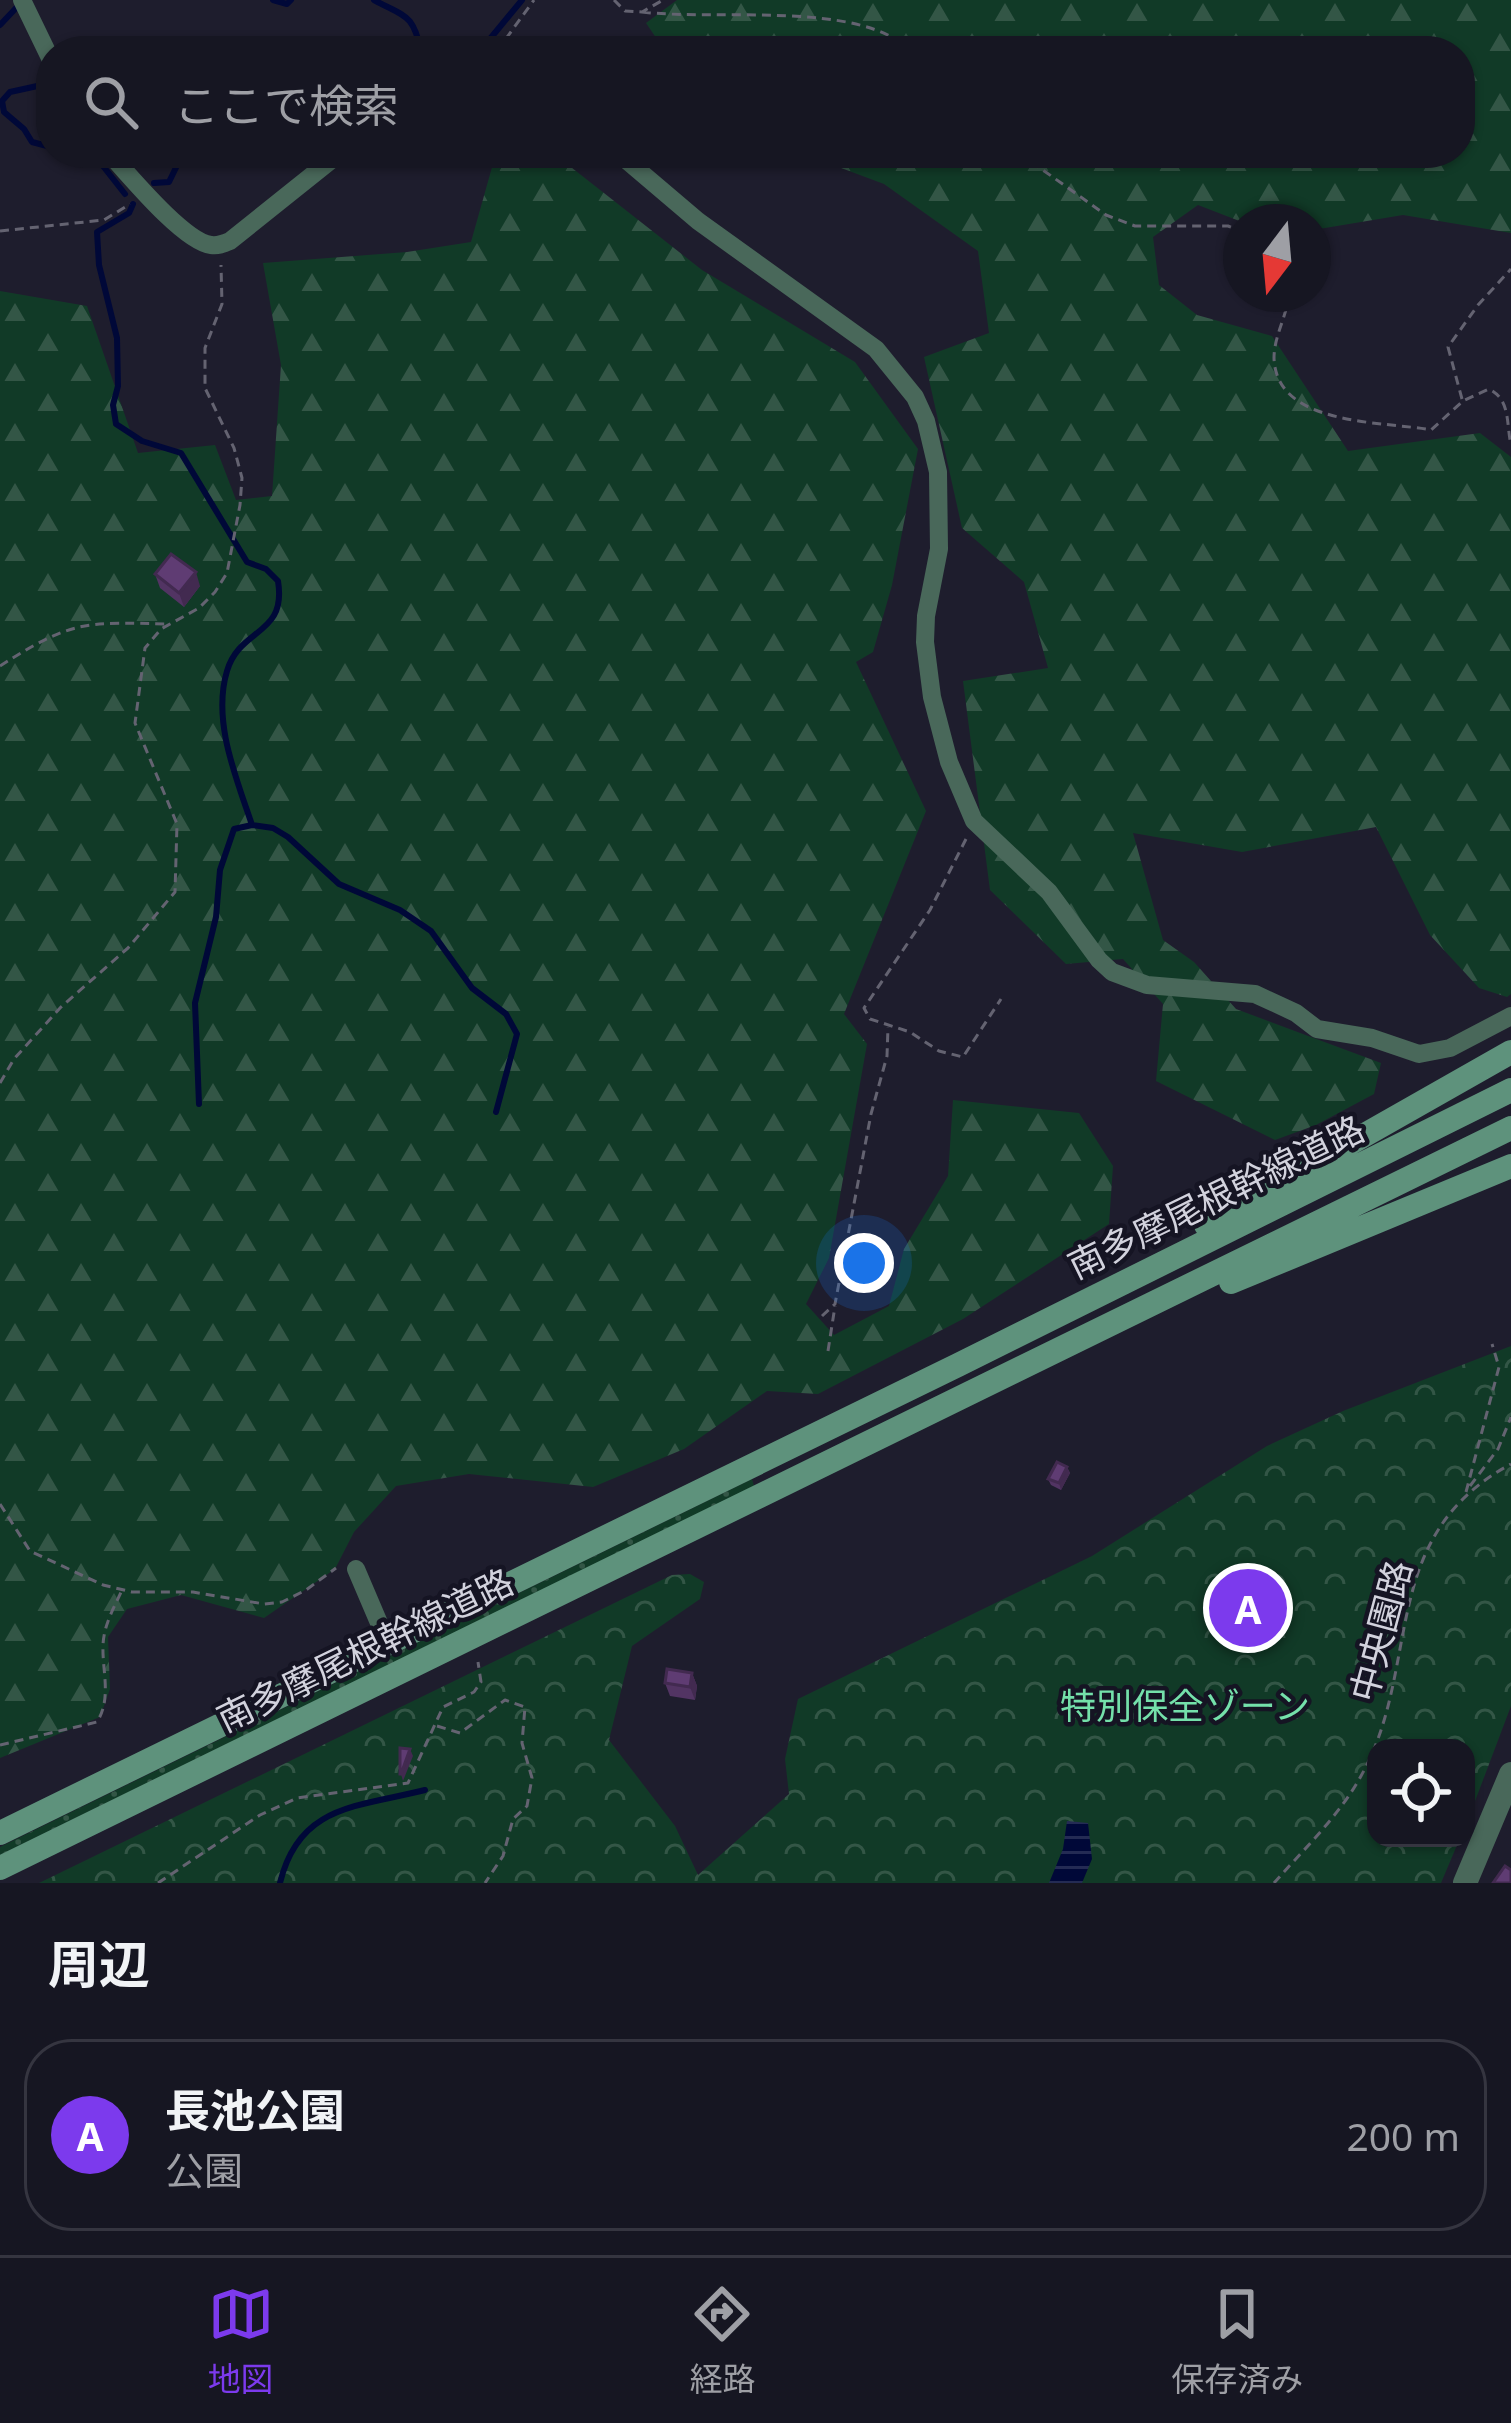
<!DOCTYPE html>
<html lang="ja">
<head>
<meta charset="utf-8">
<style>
  body { margin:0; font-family:"Noto Sans","Noto Sans JP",sans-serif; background:#23232f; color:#f1f3f6 }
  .controls { position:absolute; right:36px; bottom:36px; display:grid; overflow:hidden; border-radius:24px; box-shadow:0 3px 9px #0004 }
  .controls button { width:108px; height:108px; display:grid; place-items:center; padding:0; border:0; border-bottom:3px solid #353540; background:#161622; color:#f1f3f6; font:60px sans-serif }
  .compass { position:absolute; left:1223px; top:204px; width:108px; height:108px; border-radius:50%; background:#161622; box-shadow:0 3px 9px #0004; rotate:196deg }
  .you { position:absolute; left:864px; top:1263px; width:42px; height:42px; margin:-30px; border:9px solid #fff; border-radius:50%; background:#1a73e8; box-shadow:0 0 0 18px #1a73e833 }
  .badge { display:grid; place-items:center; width:78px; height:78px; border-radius:50%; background:#7c3aed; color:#fff; font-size:39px; font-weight:700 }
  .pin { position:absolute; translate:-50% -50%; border:6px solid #fff; box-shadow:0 3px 12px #0006 }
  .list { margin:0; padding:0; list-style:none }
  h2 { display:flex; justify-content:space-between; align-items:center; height:156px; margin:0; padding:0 48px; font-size:51px }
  h2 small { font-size:39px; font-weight:400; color:#9e9fa5 }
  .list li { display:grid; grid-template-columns:78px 1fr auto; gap:36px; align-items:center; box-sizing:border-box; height:192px; margin:0 24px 24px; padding:0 24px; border:3px solid #353540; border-radius:48px }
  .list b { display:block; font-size:45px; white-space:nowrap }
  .list p { margin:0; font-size:39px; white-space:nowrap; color:#9e9fa5 }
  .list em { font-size:39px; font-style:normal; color:#9e9fa5 }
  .icon { flex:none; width:66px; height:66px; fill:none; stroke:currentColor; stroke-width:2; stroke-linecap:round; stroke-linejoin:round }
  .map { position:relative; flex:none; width:1511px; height:1883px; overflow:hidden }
  .search { position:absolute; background:#161622; box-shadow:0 3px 9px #0004; left:36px; right:36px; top:36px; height:132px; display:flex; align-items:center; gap:30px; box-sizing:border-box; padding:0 42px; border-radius:48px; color:#9e9fa5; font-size:45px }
  .sheet { height:372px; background:#161622 }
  nav { display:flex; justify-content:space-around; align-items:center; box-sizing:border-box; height:168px; border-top:3px solid #353540; background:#161622; font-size:33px; color:#9e9fa5 }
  nav a { display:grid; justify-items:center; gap:6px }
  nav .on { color:#7c3aed }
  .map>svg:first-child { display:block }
  .grass { fill:url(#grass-dots) }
  .forest { fill:url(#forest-firs) }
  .park { fill:url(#park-crowns) }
  .water { fill:url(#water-rules) }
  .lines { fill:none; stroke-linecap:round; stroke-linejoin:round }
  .stream { stroke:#000838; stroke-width:6 }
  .path { stroke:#646371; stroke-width:3; stroke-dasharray:9 6; stroke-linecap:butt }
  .minor { stroke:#49685a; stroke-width:18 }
  .tertiary { stroke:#49685a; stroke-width:24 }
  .secondary { stroke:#5e927c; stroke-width:24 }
  .wall { fill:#523463 }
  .shaded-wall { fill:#422a50 }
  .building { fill:#5f3c73; stroke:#422a50; stroke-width:3 }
  .labels { text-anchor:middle; stroke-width:9; stroke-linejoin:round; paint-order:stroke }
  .street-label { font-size:36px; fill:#d2d2dd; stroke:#151423 }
  .park-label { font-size:36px; fill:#74e0aa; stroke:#151423 }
</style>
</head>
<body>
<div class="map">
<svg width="1511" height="1883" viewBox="0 0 1511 1883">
  <defs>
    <pattern id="grass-dots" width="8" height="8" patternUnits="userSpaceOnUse" patternTransform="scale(3)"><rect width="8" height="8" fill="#113a27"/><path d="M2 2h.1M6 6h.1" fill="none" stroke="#335646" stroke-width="1.8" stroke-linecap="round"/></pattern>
    <pattern id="forest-firs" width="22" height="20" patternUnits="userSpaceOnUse" patternTransform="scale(3)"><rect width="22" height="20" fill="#113a27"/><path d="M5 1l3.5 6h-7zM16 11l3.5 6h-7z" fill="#335646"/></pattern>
    <pattern id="park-crowns" width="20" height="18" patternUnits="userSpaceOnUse" patternTransform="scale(3)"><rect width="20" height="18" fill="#113a27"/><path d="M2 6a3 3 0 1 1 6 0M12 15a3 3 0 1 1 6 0" fill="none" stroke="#335646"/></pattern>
    <pattern id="water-rules" width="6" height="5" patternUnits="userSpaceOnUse" patternTransform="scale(3)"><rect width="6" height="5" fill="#000838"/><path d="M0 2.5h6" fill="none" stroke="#242b54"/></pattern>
  </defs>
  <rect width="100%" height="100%" fill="#1e1d2d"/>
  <path class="grass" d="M752,1479l2,7 -754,369v-8z"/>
  <path class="forest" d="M677,0h834v233l-108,-18 -90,15v-8h-71l-44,-17 -45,32 6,48 38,30 75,21 76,115 132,-18 31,24v537l-4,3 -28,-9 -49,-53 -54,-108 -134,25 -109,-19 30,107 31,22 42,47 145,54 -7,31 -58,31 -41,15 -119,-59 7,-77 -40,-45 -57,5 -76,-74 -27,-209 85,-13 -24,-86 -62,-54 -38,-171 65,-24 -11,-82 -94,-67 -83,-31h659v-102h-795l-19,-28z
    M496,153h57l149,117 153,92 63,87 -26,136 -19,67 -17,10 70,149 -82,203 23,30 -38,214 -23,46 28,31 55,-29 15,-57 44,-73 5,-76 126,13 34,53 -4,58 -146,95 -145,75 -51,-3 -83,58 -91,38 -124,-13 -73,12 -42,46 -19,37 -71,49 -83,-23 -54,14 -19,28 2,52 -10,28 -100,41v-1467l87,15 51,147 77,-8 21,55 36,-4 9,-131 -18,-102 144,-11 64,-10z"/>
  <path class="park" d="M1511,1346v360l-45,119v-77h-90v90h84l-19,45h-1402l633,-308 18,-1 14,8 -4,17 -68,47 -23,94 66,86 23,49 91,-81 -4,-35 13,-60 294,-143 175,-110 76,-35z"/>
  <path class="water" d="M1067,1821l21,2 4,36 -10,24h-33l14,-34z"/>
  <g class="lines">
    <path class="stream" d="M273,0l14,4 4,-4
      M374,0c31,17 39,13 47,51
      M0,25l17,-18
      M480,51l42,-51
      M51,83l-41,9 -8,9 2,11 20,17 8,13 19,5
      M106,158l-3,8 22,28
      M154,183l15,-1 14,-29
      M133,204l-4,9 -32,19 2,33 18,73 1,48 -5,19 3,19 26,17 39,12 66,109 19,7 12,12c9,55 -38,46 -51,90 -15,50 9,106 25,154
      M199,1104l-4,-101 21,-86 4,-47 14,-41 18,-4 21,3 15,9 51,47 61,26 31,21 41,57 34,26 11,20 -21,78
      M280,1883c19,-79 79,-76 145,-93"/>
    <path class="path" d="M614,0l11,11 17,1 21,-12
      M642,12c75,9 220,-12 268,39
      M497,51l37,-51
      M1019,153l87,62 29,11h93l13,5
      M0,231l104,-11 26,-16
      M1289,294c-2,22 -15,42 -15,64 2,69 111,63 157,72l32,-29 26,-12c22,11 17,34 22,56
      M1462,399l-14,-52 30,-42 33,-36
      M0,666c72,-46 85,-44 167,-42
      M966,839l-36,71 -66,98 6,11 40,13 29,19 24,6 38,-58
      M0,1083l14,-24 47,-52 67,-59 47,-56 2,-68 -42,-101 10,-75 16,-19 38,-21 16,-16 12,-19 13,-68 2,-27 -8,-30 -29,-60v-40l17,-44 -1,-39
      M822,1316l13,-12 36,-190 16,-58 1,-29
      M828,1351l7,-45
      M1470,1486l28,-37 13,-32
      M1466,1492l33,-125 -7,-23
      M0,1504l30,47 73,34 29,7h61l71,12 18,-2 24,-12 30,-22
      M437,1726l23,7 45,-33 20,7 -3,36 10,35 -5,28 -14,13 -10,37 -18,27
      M0,1745l97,-23c15,-24 5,-51 6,-77 1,-21 11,-37 19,-55
      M158,1883l102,-68 37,-17 111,-15 35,-76 31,-15 7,-10 -3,-20
      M1274,1883c30,-34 65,-67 87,-107 62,-110 15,-239 150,-312"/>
    <path class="minor" d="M22,0l29,60
      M109,153c19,21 75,89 102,92 7,1 12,-1 19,-4l110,-88
      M618,153l80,68 178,128 39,48 11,24 12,51 1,77 -13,67 -1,26 7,55 17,65 25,59 75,71 50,68 13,12 35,13 108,9 41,19 21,16 55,9 47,16 31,-6 61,-32
      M356,1569l32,75"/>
    <path class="tertiary" d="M1465,1883l46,-109"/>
    <path class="secondary" d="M1206,1225l305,-173
      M1231,1282l280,-116
      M0,1833l958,-468 553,-275
      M0,1868l1511,-740"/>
  </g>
  <path class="wall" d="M155,574l45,12 -16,21 -24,-19z
    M1067,1467l3,6 -9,17 -10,-5 -3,-6z
    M692,1673l5,13 -2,14 -25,-4 -5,-13z"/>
  <path class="shaded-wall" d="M196,572l4,14 -16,21 -5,-14z
    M1067,1467l3,6 -9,17 -2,-7z
    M692,1673l5,13 -2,14 -5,-13z
    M410,1749l3,7 -10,25 -2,-7z"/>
  <path class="building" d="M171,554l25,18 -17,21 -24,-19z
    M1057,1462l10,5 -8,16 -11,-4z
    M667,1669l25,4 -2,14 -25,-4z
    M400,1748l10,1 -9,25h-1z
    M1505,1866l6,4v13h-18z"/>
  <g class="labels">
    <g class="street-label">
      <text transform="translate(1216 1197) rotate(-26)" y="13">南多摩尾根幹線道路</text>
      <text transform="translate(1381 1631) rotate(-75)" y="13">中央園路</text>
      <text transform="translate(365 1650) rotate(-26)" y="13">南多摩尾根幹線道路</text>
    </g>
    <g class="park-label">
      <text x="1185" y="1719">特別保全ゾーン</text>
    </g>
  </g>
</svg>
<div class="controls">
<button><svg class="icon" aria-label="locate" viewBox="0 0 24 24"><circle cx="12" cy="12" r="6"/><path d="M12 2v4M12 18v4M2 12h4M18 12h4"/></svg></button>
</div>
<svg class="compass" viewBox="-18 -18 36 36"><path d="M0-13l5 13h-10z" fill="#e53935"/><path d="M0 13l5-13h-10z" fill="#9e9fa5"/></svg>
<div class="you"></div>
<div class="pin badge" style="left:1248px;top:1608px">A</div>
<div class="search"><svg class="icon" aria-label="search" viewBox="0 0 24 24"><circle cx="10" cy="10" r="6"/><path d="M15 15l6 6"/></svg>ここで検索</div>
</div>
<section class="sheet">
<h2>周辺<small></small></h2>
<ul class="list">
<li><span class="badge">A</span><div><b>長池公園</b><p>公園</p></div><em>200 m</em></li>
</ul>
</section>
<nav>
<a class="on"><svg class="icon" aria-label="map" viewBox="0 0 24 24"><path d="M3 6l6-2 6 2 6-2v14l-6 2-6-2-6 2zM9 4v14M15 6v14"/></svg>地図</a>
<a><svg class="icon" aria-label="directions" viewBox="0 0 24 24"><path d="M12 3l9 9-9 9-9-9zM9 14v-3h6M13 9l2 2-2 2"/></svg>経路</a>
<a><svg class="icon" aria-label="saved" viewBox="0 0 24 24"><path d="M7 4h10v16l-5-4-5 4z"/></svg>保存済み</a>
</nav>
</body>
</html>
